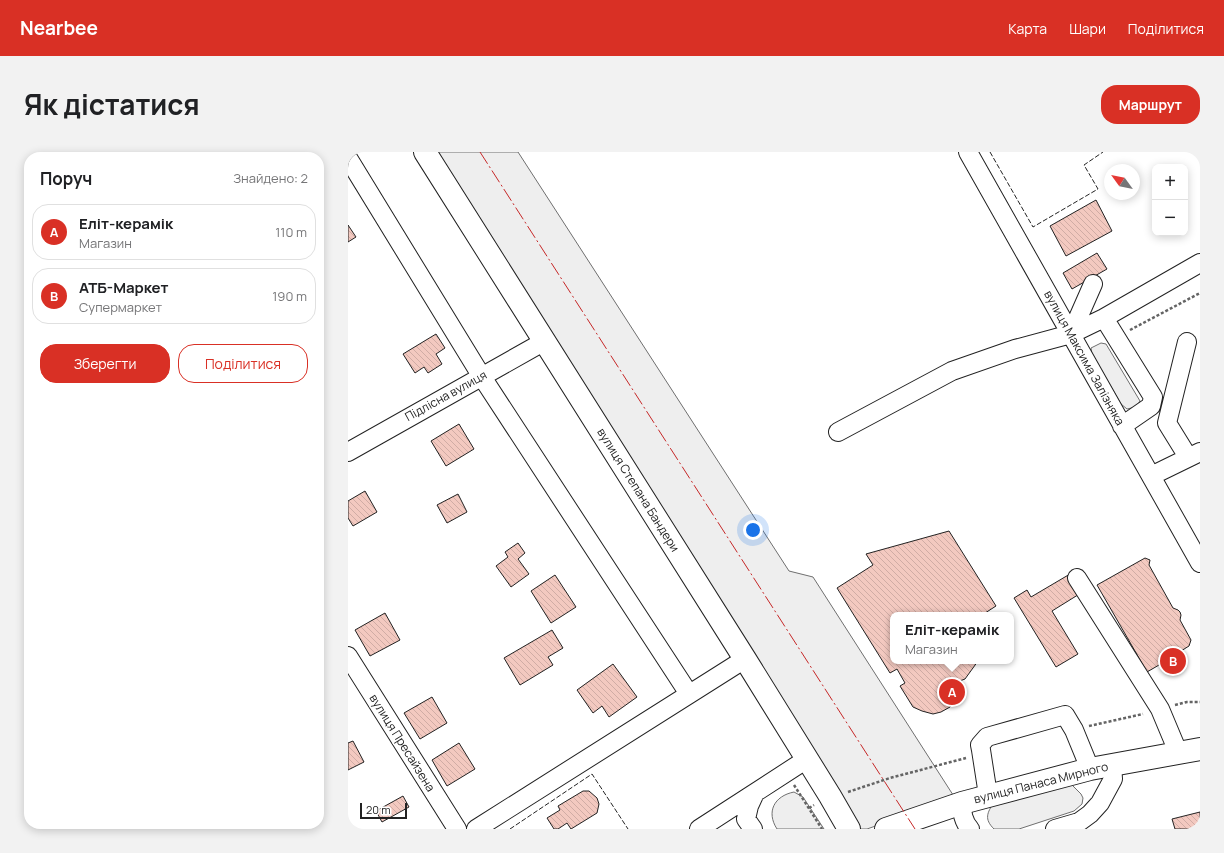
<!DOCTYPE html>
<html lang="uk">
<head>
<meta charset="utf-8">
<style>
  body { margin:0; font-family:Manrope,sans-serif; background:#f2f2f2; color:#202124 }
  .controls { position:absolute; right:12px; top:12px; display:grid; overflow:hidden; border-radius:8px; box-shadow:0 2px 10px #0003 }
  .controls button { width:36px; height:36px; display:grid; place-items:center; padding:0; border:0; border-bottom:1px solid #e0e0e0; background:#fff; color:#202124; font:20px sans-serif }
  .compass { position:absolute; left:756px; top:12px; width:36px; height:36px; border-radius:50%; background:#fff; box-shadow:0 2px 10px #0003; rotate:303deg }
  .scale { position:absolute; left:12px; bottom:10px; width:47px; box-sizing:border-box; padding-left:4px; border:2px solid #222; border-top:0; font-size:11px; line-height:14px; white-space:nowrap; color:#222; -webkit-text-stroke:3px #fff; paint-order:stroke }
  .you { position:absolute; left:405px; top:378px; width:14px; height:14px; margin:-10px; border:3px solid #fff; border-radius:50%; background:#1a73e8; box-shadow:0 0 0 6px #1a73e833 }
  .badge { display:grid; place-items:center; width:26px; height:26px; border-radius:50%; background:#d93025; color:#fff; font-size:13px; font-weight:700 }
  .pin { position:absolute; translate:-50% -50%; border:2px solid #fff; box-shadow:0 1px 4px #0006 }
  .popup { position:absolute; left:542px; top:460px; width:124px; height:52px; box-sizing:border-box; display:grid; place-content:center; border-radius:8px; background:#fff; filter:drop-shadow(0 1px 3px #0005); font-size:13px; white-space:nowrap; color:#757577 }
  .popup b { font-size:15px; color:#202124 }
  .popup::after { content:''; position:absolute; left:50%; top:100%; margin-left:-8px; border:8px solid transparent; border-top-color:#fff }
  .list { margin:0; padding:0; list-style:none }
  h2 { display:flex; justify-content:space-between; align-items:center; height:52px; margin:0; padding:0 16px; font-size:17px }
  h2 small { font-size:13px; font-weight:400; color:#757577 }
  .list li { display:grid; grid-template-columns:26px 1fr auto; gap:12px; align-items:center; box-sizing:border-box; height:56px; margin:0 8px 8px; padding:0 8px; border:1px solid #e0e0e0; border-radius:16px }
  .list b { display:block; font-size:15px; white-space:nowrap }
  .list p { margin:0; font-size:13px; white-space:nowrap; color:#757577 }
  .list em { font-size:13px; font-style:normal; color:#757577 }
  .actions { display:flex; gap:8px; padding:12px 16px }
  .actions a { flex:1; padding:9px 0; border:1px solid #d93025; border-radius:16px; text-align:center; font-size:14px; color:#d93025 }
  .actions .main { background:#d93025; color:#fff }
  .map { position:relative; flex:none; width:852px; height:677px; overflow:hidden; border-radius:16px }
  header { display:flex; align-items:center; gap:24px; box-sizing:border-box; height:56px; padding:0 20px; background:#d93025; color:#fff }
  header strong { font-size:19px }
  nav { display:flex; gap:22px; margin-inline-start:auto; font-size:14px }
  .intro { display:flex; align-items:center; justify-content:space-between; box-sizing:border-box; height:96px; padding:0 24px }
  h1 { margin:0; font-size:28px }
  .button { padding:10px 18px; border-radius:16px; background:#d93025; color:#fff; font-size:14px; font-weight:700 }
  main { display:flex; gap:24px; padding:0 24px }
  aside { flex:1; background:#fff; border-radius:16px; box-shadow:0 2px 10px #0003 }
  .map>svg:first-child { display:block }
  .grass { fill:#eee; stroke:#6f6f6f }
  .building { fill:url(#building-back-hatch); stroke:#222 }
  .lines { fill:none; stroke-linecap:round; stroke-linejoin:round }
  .minor-casing { stroke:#222; stroke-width:20 }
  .major-casing { stroke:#222; stroke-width:24 }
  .path { stroke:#646464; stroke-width:2.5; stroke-dasharray:3 2; stroke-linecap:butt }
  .minor { stroke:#fff; stroke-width:18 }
  .major { stroke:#fff; stroke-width:22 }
  .fence { stroke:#222; stroke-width:1; stroke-dasharray:5 2; stroke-linecap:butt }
  .power { stroke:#c62828; stroke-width:1; stroke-dasharray:14 3 2 3; stroke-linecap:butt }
  .labels { text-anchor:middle; stroke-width:3; stroke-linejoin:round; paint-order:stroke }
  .street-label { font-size:12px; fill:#222; stroke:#fff }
</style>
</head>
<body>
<header>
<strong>Nearbee</strong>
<nav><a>Карта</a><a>Шари</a><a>Поділитися</a></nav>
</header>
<div class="intro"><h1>Як дістатися</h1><a class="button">Маршрут</a></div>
<main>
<aside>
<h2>Поруч<small>Знайдено: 2</small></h2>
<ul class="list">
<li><span class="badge">A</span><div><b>Еліт-керамік</b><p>Магазин</p></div><em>110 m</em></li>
<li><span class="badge">B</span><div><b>АТБ-Маркет</b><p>Супермаркет</p></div><em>190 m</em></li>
</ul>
<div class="actions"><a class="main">Зберегти</a><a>Поділитися</a></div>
</aside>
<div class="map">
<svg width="852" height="677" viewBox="0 0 852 677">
  <defs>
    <pattern id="building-back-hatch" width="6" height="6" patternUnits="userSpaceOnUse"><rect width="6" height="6" fill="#f3c9c0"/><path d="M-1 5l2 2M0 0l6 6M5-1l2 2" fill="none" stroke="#d0aca5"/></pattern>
  </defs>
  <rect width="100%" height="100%" fill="#fff"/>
  <path class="grass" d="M78,0h92l271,419 24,6 142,221 -88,31h-9z
    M753,191l5,1 34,57 -4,6 -9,2 -6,-5 -29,-50 -1,-6z
    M724,633l9,9 2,4 -1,6 -8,7 -55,18h-25c-10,-10 -7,-16 0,-27z
    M446,640l9,5 21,32h-47c-11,-17 -3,-33 17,-37z"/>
  <path class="building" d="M748,48l16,31 -46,25 -16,-30z
    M0,73l8,12 -8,5z
    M749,101l10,16 -35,20 -9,-16z
    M88,182l9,14 -9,6 6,10 -14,9 -4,-6 -9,6 -12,-19z
    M111,272l15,25 -28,17 -15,-25z
    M17,339l12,21 -24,14 -5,-8v-17z
    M110,342l9,18 -20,11 -10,-18z
    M601,379l47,75 -14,9h-89v46h85l-13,18 -8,3 1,10 -8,15 -9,5 -8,2 -11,-3 -9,-4 -13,-21 5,-3 -8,-14 -7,4 -53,-85 36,-23 -7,-11z
    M170,391l7,10 -7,6 11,15 -18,13 -15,-21 12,-9 -3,-5z
    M797,406l5,2 -1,5 24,43 5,2 2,2 1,3 -1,5 11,20 -2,6 -8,5 -6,12 -6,3 -10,-1 -12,7 -50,-87z
    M722,422l11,19 -29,18 26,43 -22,13 -42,-69 13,-8 4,7z
    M207,423l21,32 -25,16 -20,-32z
    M37,461l15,27 -30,16 -15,-26z
    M204,478l11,18 -15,9 5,8 -33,20 -16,-27z
    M265,512l24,33 -28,20 -7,-11 -9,7 -16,-23z
    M84,545l15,26 -27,16 -16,-26z
    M5,589l11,21 -16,8v-27z
    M111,591l16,26 -28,17 -15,-26z
    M235,639h6l8,7 2,6 -2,9 -26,16 -4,-6 -9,6h-4l-7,-11 13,-8 -2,-4z
    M55,644l6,11 -27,15 -6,-11z
    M852,660v17h-25l-3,-10z"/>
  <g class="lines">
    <defs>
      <path id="minor" d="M620,0l232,411
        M0,6l134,219 207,317
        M756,166l96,-55
        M723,182l22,-50
        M839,190l-20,81 21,34
        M490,280l114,-61 63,-22 56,-15 33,-16 49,79 -2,9 -29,20
        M0,300l197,-111
        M803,324l49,-24
        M729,426l83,131 18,43
        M0,504l109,173
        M640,643l-7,-45 -1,-5 7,-8 78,-22 9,15 16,39
        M614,651c0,10 1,18 8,26
        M128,677l269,-170
        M351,677l108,-70
        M405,677l-7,-10 3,-13 6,-13
        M707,677l24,-7 11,-8 10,-11 13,-24 -1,-14"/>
      <path id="major" d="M77,0l320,507 85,137 19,33
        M538,677l76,-26 128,-34 110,-20"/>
    </defs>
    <use href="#minor" class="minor-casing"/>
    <use href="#major" class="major-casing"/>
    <path class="path" d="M782,178l70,-37
      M827,553l12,-3h13
      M741,574l54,-12
      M446,633l28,44
      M500,640l42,-14 76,-20
      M461,656l5,-3"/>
    <use href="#minor" class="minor"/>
    <use href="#major" class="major"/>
    <path class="fence" d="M642,0l43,75 65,-38 -14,-24 19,-13
      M162,677l82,-55 36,55"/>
    <path class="power" d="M132,0l435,677"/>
  </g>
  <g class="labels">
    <g class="street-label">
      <text transform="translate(736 206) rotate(61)" y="4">вулиця Максима Залізняка</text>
      <text transform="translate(98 244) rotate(-29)" y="4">Підлісна вулиця</text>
      <text transform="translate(290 338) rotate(58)" y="4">вулиця Степана Бандери</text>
      <text transform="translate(54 591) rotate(58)" y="4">вулиця Пресайзена</text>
      <text transform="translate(693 631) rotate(-14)" y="4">вулиця Панаса Мирного</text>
    </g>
  </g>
</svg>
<div class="controls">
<button>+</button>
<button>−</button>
</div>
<svg class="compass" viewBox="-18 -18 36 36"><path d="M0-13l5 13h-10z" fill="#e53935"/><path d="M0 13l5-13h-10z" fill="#757577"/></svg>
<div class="scale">20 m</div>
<div class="you"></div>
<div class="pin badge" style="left:604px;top:540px">A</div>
<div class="popup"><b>Еліт-керамік</b>Магазин</div>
<div class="pin badge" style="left:825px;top:509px">B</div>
</div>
</main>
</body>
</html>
